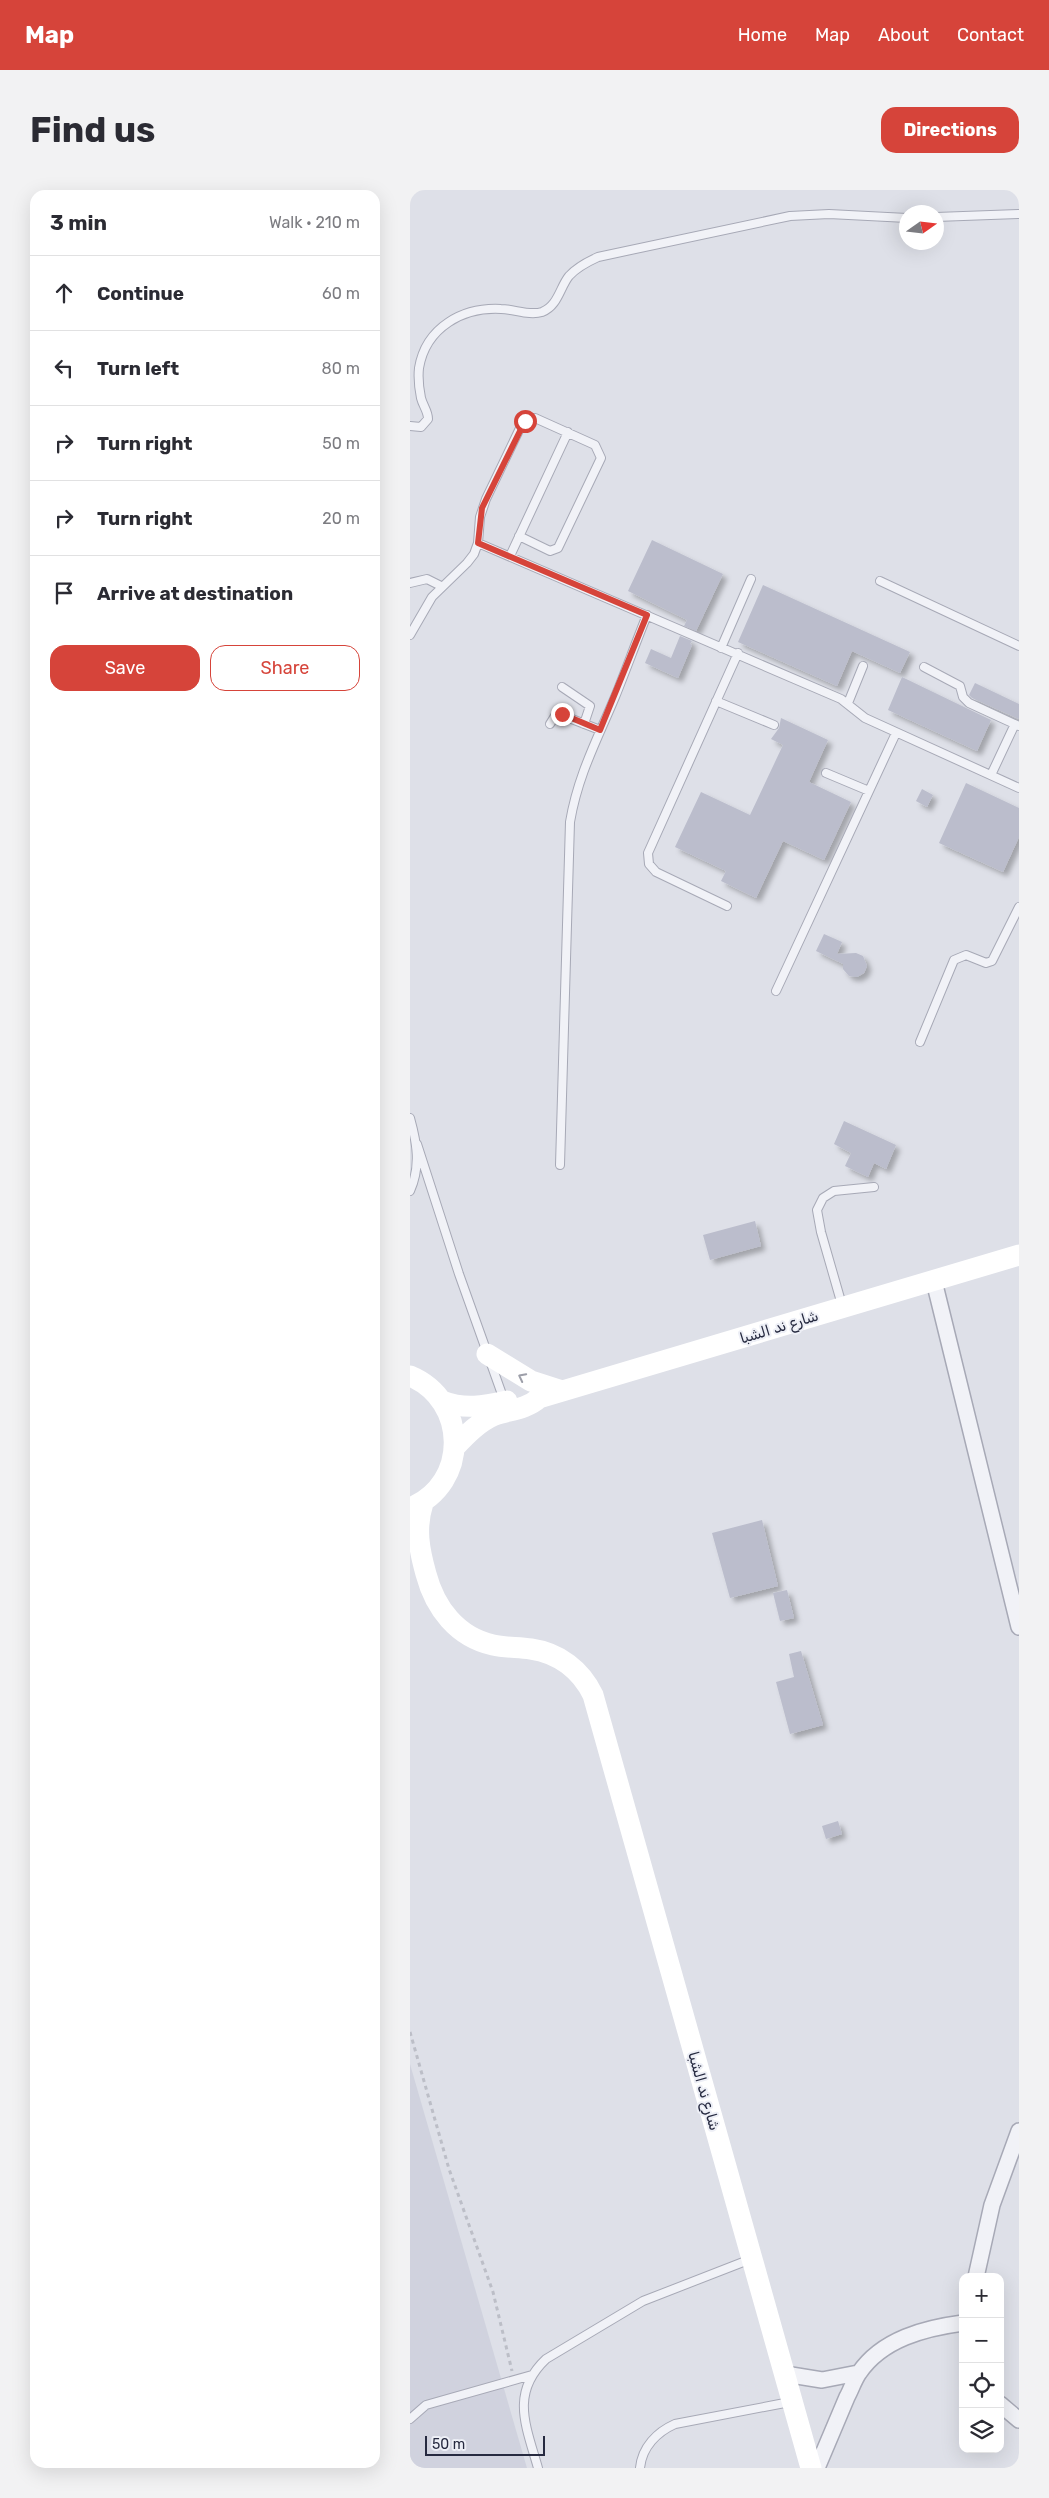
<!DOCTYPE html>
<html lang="en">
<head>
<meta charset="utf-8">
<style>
  body { margin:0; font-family:Rubik,Cairo,sans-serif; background:#f2f2f3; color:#2b2b33 }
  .controls { position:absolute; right:15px; bottom:15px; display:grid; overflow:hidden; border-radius:10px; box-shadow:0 5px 20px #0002 }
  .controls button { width:45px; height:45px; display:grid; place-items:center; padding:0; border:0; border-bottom:1px solid #e1e1e2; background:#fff; color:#2b2b33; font:25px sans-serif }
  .compass { position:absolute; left:489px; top:15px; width:45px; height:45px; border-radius:50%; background:#fff; box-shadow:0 5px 20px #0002; rotate:76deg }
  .scale { position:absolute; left:15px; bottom:12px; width:120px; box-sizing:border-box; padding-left:5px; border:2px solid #262a40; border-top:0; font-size:14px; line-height:18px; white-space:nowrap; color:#262a40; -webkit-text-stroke:4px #edeff6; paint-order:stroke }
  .stop { position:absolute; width:15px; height:15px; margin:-11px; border:4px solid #d6443a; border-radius:50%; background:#fff }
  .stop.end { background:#d6443a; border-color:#fff; box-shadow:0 1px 5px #0008 }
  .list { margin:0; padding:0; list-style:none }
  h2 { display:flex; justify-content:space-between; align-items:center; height:65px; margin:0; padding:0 20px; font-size:21px }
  h2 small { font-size:16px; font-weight:400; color:#7c7c81 }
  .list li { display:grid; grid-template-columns:32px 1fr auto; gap:15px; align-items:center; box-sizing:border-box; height:75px; padding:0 20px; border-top:1px solid #e1e1e2 }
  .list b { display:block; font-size:19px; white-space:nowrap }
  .list em { font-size:16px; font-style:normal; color:#7c7c81 }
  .actions { display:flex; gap:10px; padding:15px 20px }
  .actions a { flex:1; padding:11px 0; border:1px solid #d6443a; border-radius:15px; text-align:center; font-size:18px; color:#d6443a }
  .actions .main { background:#d6443a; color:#fff }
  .icon { flex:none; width:28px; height:28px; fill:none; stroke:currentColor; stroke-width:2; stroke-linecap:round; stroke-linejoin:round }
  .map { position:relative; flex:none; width:609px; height:2278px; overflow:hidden; border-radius:15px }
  header { display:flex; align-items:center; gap:30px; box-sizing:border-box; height:70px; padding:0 25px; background:#d6443a; color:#fff }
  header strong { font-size:24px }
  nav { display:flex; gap:28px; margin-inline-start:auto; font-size:18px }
  .intro { display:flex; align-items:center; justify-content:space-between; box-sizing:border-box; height:120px; padding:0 30px }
  h1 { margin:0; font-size:35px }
  .button { padding:12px 22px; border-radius:15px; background:#d6443a; color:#fff; font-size:18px; font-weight:700 }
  main { display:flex; gap:30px; padding:0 30px }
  aside { flex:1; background:#fff; border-radius:15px; box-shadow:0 5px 20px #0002 }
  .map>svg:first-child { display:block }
  .built { fill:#d0d2de }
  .building { fill:#bbbdcc; filter:url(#shadow) }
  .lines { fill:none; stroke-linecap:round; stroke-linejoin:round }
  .service-casing { stroke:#a7a9b6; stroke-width:10 }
  .minor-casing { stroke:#a7a9b6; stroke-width:18 }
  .path { stroke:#bcbec7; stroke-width:3; stroke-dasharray:4 4; stroke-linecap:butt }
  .service { stroke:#f1f2f7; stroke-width:8 }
  .minor { stroke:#f1f2f7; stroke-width:15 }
  .secondary { stroke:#fff; stroke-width:21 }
  .oneway { stroke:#9d9fa9 }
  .route { stroke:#d6443a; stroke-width:6 }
  .labels { text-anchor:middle; stroke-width:4; stroke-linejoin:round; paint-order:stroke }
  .street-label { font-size:15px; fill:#262a40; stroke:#edeff6 }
</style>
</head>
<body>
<header>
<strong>Map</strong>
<nav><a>Home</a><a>Map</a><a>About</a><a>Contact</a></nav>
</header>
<div class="intro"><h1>Find us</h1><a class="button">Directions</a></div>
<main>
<aside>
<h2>3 min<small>Walk · 210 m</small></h2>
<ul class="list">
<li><svg class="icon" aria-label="ahead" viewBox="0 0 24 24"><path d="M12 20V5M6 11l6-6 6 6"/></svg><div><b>Continue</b></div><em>60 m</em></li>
<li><svg class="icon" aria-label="left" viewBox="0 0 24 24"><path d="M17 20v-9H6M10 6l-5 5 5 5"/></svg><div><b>Turn left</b></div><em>80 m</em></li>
<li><svg class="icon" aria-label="right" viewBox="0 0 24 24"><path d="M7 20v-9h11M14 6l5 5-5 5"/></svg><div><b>Turn right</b></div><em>50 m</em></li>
<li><svg class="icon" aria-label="right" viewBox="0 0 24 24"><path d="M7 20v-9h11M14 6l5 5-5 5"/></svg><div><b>Turn right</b></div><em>20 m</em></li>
<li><svg class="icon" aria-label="arrive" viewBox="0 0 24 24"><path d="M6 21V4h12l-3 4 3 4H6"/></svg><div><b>Arrive at destination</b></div></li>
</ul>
<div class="actions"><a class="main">Save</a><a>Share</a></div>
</aside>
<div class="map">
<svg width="609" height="2278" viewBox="0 0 609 2278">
  <defs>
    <filter id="shadow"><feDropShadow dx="4.5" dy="4.5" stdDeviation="2.5" flood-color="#0004"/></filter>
  </defs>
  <rect width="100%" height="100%" fill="#dee0e8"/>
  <path class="built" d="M0,1874l117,404h-117z"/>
  <path class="building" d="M242,350l71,34 -27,57 -12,-5 3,-6 -59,-29z
    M353,395l147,67 -10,21 -48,-22 -15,35 -99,-44z
    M270,446l12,5 -2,3 2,1 -14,33 -33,-15 6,-14 20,9z
    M492,487l89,43 -14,31 -89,-41z
    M565,493l44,21v15l-47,-21 -3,-3z
    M371,528l47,22 -19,42 42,20 -27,58 -41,-19 -27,57 -35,-17 5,-10 -51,-24 26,-55 49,23 33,-70 -12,-6 8,-11z
    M556,593l53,25v29l-16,35 -64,-29z
    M512,599l11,6 -6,12 -11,-6z
    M414,744l18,8 -5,12 19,-1 7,3 4,10 -3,7 -7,4 -8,-1 -6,-7v-5l-27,-13z
    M434,931l52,24 -10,24 -12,-6 -6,14 -23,-11 6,-13 -17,-9z
    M345,1031l6,25 -51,14 -7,-25z
    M352,1330l16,66 -48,12 -18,-65z
    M377,1400l7,28 -14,3 -7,-28z
    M391,1461l22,74 -33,9 -14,-52 18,-5 -5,-23z
    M428,1631l4,13 -16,5 -4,-13z"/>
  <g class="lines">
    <defs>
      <path id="service" d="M526,27l83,-3
        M0,236l11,1 7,-8c0,-8 -5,-13 -7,-21 -2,-10 -3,-21 -2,-30 7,-41 44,-61 82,-59 13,0 28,7 41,3 16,-6 18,-25 27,-36 8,-9 18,-14 29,-19l192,-41 39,-2 78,4
        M68,353l363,156 24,19 154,70
        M100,366l58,-124
        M470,391l139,65
        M0,393l17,-4 14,7
        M0,445l22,-38 35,-34 7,-9 4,-11 2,-26 6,-18 36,-75 13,-6 60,27 6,13 -43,90 -8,3 -31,-15
        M311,458l30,-69
        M514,477l36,19 3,11 6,6 50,23
        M152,497l28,19 -6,18
        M306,511l58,24
        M438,513l15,-37
        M140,534l5,-8 4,-2 41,16
        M416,583l43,18
        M581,585l24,-51
        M317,716l-71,-34 -7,-8 -1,-11 90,-200
        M366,801l120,-258
        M510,852l34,-82 12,-5 20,8 6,-2 27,-54
        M0,928c7,25 11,48 0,73
        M7,954l42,130 45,126
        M150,975l10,-343c8,-47 27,-82 45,-125 11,-27 21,-55 32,-82
        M432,1115l-21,-73 -4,-22 6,-12 11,-7 40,-4
        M0,2229l16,-14 106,-30
        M128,2278c-12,-42 -28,-75 8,-109l97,-58 108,-42
        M230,2278c2,-21 17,-36 35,-44l115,-22"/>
      <path id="minor" d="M524,1091l85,346
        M566,2087l16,-72 27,-74
        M375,2184l37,6 36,-7
        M590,2214l19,16
        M407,2278c10,-24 20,-47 30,-71 4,-7 7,-17 12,-24 23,-34 66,-45 104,-50"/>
    </defs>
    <use href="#service" class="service-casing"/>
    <use href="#minor" class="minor-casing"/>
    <path class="path" d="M0,1842l39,137 44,123 19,79"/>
    <use href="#service" class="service"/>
    <use href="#minor" class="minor"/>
    <path class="secondary" d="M77,1164l44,27 31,10
      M0,1186c58,24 60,108 0,132
      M32,1211c23,9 42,5 65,0
      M45,1257c12,-13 24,-25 40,-32 15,-5 32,-6 44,-17l480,-143
      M13,1313c-8,25 -4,46 3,71 9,34 31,63 67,71 13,3 25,2 38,4 28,4 50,21 62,46l218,773"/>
  </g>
  <defs><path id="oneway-chevron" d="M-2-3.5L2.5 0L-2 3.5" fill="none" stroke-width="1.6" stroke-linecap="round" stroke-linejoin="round" transform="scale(1.25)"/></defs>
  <use class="oneway" href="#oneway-chevron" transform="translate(112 1187) rotate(-153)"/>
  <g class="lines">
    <path class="route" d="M115,231l-43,87 -4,35 169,72 -47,115 -38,-16"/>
  </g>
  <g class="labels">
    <g class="street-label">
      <text transform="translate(369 1137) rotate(-17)" y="5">شارع ند الشبا</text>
      <text transform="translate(294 1901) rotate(74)" y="5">شارع ند الشبا</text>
    </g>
  </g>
</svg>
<div class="controls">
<button>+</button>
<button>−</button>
<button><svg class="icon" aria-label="locate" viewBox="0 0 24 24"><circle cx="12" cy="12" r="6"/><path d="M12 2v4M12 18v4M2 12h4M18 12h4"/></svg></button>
<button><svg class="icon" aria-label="layers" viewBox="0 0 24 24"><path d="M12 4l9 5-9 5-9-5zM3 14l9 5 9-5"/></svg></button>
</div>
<svg class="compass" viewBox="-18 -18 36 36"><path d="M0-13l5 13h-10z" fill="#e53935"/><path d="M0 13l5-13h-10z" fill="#7c7c81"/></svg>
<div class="scale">50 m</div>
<div class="stop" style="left:115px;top:231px"></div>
<div class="stop end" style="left:152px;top:524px"></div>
</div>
</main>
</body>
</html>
